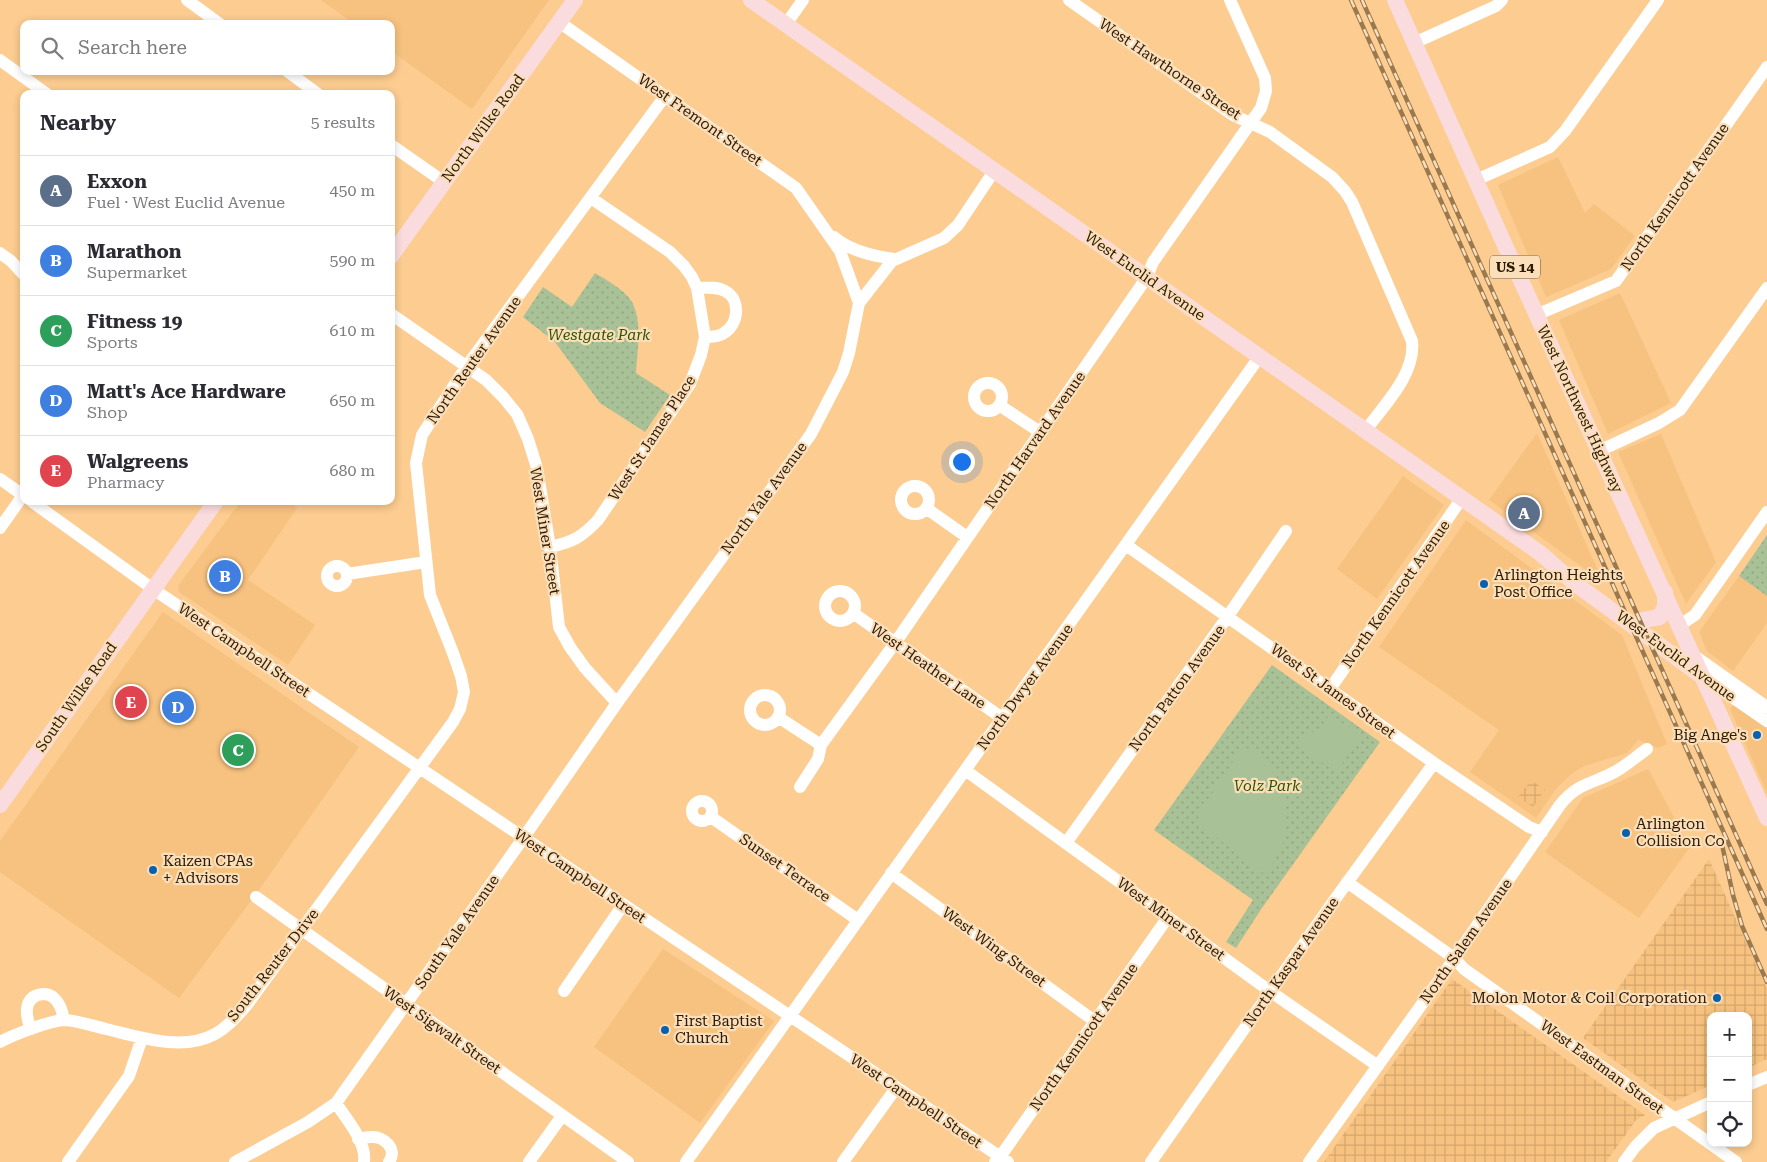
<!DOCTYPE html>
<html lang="en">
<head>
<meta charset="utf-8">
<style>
  body { margin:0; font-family:"Roboto Serif",serif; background:#f2f2f3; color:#2b2b33 }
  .controls { position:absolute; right:15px; bottom:15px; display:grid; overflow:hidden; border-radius:10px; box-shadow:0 2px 8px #0003 }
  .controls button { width:45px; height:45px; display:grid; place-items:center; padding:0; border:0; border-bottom:1px solid #e1e1e2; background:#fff; color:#2b2b33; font:25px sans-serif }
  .you { position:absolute; left:961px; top:461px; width:18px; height:18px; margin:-12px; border:4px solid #fff; border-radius:50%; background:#1a73e8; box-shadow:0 0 0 8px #1a73e833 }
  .badge { display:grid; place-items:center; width:32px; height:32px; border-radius:50%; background:#0861af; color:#fff; font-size:16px; font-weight:700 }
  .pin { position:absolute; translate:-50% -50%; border:2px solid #fff; box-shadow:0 1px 5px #0006 }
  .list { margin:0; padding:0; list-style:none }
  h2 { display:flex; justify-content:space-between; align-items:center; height:65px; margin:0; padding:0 20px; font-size:21px }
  h2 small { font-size:16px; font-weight:400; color:#7c7c81 }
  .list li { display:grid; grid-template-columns:32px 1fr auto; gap:15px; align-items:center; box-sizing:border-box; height:70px; padding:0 20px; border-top:1px solid #e1e1e2 }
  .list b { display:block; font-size:19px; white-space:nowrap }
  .list p { margin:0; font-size:16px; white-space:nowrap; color:#7c7c81 }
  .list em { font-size:16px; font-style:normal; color:#7c7c81 }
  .icon { flex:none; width:28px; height:28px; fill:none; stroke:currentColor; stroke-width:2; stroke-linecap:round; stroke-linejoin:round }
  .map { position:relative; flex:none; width:1767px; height:1162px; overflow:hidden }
  .search { position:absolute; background:#fff; box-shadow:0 2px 8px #0003; left:20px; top:20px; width:375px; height:55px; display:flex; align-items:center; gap:12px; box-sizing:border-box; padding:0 18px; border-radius:10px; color:#7c7c81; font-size:19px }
  .panel { position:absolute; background:#fff; box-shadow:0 2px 8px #0003; left:20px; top:90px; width:375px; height:415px; border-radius:10px }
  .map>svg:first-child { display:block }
  .built { fill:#f7c27f }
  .industrial { fill:url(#industrial-grid) }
  .grass { fill:url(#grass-dots) }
  .pitch { fill:#a9c196 }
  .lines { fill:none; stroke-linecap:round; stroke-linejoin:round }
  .minor { stroke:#fff; stroke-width:12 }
  .major { stroke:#fbdcde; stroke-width:16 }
  .rail-casing { stroke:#9b794e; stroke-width:4.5 }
  .rail { stroke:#fbdeba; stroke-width:2.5; stroke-dasharray:8; stroke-linecap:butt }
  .poi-dot { fill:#0861af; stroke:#fbdeba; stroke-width:2 }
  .labels { text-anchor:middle; stroke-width:4.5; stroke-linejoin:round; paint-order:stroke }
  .shield { fill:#fbdeba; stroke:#6b563a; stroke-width:1 }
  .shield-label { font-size:14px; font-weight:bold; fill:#2d1b03 }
  .street-label { font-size:15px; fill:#2d1b03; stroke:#fbdeba }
  .park-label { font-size:15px; font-style:italic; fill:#315600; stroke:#fbdeba }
  .poi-label { font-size:15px; fill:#2d1b03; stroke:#fbdeba; text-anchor:start }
</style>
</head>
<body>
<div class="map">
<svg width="1767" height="1162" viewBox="0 0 1767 1162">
  <defs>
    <pattern id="industrial-grid" width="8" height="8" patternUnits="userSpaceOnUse" patternTransform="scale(1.25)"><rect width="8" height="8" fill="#f7c27f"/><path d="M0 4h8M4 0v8" fill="none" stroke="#d4a66c"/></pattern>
    <pattern id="grass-dots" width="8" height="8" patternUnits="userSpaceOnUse" patternTransform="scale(1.25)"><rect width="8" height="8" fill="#a9c196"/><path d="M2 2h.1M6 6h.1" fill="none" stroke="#92a580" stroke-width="1.8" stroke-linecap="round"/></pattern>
  </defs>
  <rect width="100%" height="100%" fill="#fccc90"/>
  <path class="built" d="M321,0h228l-77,109 -81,-58v-27h-37z
    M1558,157l27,56 9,-9 41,32 -24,33 -65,28 -48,-112z
    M1620,293l51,110 -63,31 -49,-114z
    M1537,433l66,149 -114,-82z
    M1661,434l55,128 -30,42 -68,-152z
    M1403,476l41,29 -67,94 -40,-30z
    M241,501h46l10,7 -49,72 67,45 -27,40 -109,-73 -1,-6z
    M1466,520l156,115 45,109 -9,4 -20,-8 -11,13 -43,13 -13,8 -15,15 -20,29 -66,-46 29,-42 -120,-83z
    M1739,576l28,20v27l-34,48 -26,-20 -8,-19z
    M163,612l196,135 -98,140 -82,111 -179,-126v-31z
    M1733,705l34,24v64l-37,-84z
    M1648,769l42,78 -51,71 -94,-66 38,-54z
    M663,949l111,72 -74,102 -106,-76z"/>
  <path class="industrial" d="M1531,780l14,10 -12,17 -15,-10z
    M1709,859l58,130v70l-19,9v-52h-37v69l-38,17 -90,-64z
    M1452,979l193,136 -9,5 -30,42h-282z"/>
  <path class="grass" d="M595,273c10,6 31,18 37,29 11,21 5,49 4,71l34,22 -25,37 -45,-29 -45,-61 -32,-25 20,-30 29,20z
    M1767,535v61l-28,-20z
    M1272,665l108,77 -118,166 -26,40 -10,-6 27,-42 -99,-70z"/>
  <path class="pitch" d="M1330,714l32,23 -26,35 -32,-22 -3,-6 2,-10 6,-3 7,2z
    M1243,746l20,11 13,19 10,28v32l-19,40 -67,-51 -2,-10z"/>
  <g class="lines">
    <path class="minor" d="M187,0l33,24
      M1069,0l164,115 37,17 62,45 13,14 7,11 60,139c4,33 -28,64 -46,89
      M559,22l237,166 44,63 19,52
      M786,24l17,-24
      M1414,43l82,-37 6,-6
      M0,60l47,34
      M287,71l31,23
      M391,145l53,37
      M1476,180l74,-33 15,-16 93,-131
      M834,237c16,14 39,19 60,22
      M0,253l11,8 13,14
      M697,288c10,0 19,-2 28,3 16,8 14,33 -1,42 -5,4 -13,4 -19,4
      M391,314l95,66 17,17 14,17 11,25 9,29 13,79 9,80 11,20 15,21 32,35
      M1536,315l80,-34 151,-214
      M974 397a14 14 0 1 1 28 0a14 14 0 1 1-28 0Z
      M999,405l41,27
      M1599,451l60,-28 21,-13 87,-122
      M0,479l24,17
      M901 500a14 14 0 1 1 28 0a14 14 0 1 1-28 0Z
      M31,501l122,88 95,64 760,509
      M926,508l41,29
      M0,528l24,-34
      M1126,545l308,218 95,64 13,5
      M550,547c23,-5 32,-10 48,-27l92,-136 11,-29 4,-18 -8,-49 -5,-11 -8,-11 -14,-14 -79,-54
      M327 576a10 10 0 1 1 20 0a10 10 0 1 1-20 0Z
      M347,574l79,-12
      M825 606a15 15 0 1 1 30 0a15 15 0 1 1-30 0Z
      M853,613l149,105
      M1680,625l15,-10 72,-103
      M1693,655l74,52
      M1703,677l64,44
      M1330,689l132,-191
      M750 710a15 15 0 1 1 30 0a15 15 0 1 1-30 0Z
      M778,717l43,28
      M965,770l306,222 107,74
      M800,787l18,-28 3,-14 74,-102 252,-366 6,-15 108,-154 5,-17 -1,-13 -35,-78
      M692 811a10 10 0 1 1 20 0a10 10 0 1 1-20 0Z
      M711,817l147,103
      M1066,843l162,-227 58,-85
      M891,873l205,149
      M1347,882l107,76 10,11 272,193
      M256,897l372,265
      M564,991l59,-86
      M31,1029c-6,-14 -8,-33 12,-35 4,0 8,1 11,4 7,6 8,14 10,22
      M0,1042c13,-7 51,-22 65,-22 14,1 28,6 41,9 33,8 77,23 109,5 13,-7 22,-18 31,-28l207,-284 7,-13 4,-17 -3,-16 -8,-23 -23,-58 -14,-132 6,-28 44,-68 199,-271
      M1748,1085l19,-8
      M336,1103c10,16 31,39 28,59
      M358,1139c4,-1 9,-2 13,-2 13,-1 27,12 18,25
      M68,1162l61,-86 13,-38
      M235,1162l73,-40 28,-19 188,-266 93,-134 194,-269 32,-62 6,-19 10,-50 33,-42 52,-23 14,-13 36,-54
      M529,1162l33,-46
      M686,1162l574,-806
      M843,1162l53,-74
      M995,1162l5,-5 168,-240
      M1151,1162l182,-260 101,-139
      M1309,1162l138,-193 113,-164c19,-24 35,-21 58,-35 10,-6 19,-14 29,-21
      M1624,1162l11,-15 19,-19 57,-26"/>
    <path class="major" d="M751,0l789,553 33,29 130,95
      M1395,0l117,261 255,557
      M391,256l184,-256
      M1643,620l17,-3 5,-11v-14
      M0,805l216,-304"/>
    <defs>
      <path id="rail" d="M1351,0l416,929
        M1362,0l405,904
        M1721,840l12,55 9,31 25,56"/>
    </defs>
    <use href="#rail" class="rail-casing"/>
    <use href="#rail" class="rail"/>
  </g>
  <g class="poi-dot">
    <circle cx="1484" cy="584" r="5"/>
    <circle cx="1757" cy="735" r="5"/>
    <circle cx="1626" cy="833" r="5"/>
    <circle cx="153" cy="870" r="5"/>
    <circle cx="1717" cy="998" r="5"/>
    <circle cx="665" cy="1030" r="5"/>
  </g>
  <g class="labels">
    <rect class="shield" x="1490" y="255.5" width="50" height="23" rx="4"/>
    <g class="shield-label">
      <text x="1515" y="272">US 14</text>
    </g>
    <g class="street-label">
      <text transform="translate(1170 69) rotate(34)" y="5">West Hawthorne Street</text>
      <text transform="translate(700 120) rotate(35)" y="5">West Fremont Street</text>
      <text transform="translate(483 128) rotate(-54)" y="5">North Wilke Road</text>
      <text transform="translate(1675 197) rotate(-55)" y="5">North Kennicott Avenue</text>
      <text transform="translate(1145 276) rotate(35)" y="5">West Euclid Avenue</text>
      <text transform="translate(474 360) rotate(-55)" y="5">North Reuter Avenue</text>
      <text transform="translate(1580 409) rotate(65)" y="5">West Northwest Highway</text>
      <text transform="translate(652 438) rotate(-57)" y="5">West St James Place</text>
      <text transform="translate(1035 440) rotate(-55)" y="5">North Harvard Avenue</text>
      <text transform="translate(764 498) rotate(-54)" y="5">North Yale Avenue</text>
      <text transform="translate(545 531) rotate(81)" y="5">West Miner Street</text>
      <text transform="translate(1396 594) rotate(-55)" y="5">North Kennicott Avenue</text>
      <text transform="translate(244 650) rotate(34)" y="5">West Campbell Street</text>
      <text transform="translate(1676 656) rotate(36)" y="5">West Euclid Avenue</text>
      <text transform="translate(928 666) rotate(35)" y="5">West Heather Lane</text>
      <text transform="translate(1025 687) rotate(-54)" y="5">North Dwyer Avenue</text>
      <text transform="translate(1177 688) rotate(-54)" y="5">North Patton Avenue</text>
      <text transform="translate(1333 691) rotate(36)" y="5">West St James Street</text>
      <text transform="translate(76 697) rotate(-55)" y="5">South Wilke Road</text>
      <text transform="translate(785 868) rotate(35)" y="5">Sunset Terrace</text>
      <text transform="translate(580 876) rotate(34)" y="5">West Campbell Street</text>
      <text transform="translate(1171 919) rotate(36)" y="5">West Miner Street</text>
      <text transform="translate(457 932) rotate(-55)" y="5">South Yale Avenue</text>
      <text transform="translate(1466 941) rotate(-55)" y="5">North Salem Avenue</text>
      <text transform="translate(994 947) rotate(36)" y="5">West Wing Street</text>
      <text transform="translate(1291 962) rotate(-55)" y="5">North Kaspar Avenue</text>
      <text transform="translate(273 965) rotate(-52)" y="5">South Reuter Drive</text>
      <text transform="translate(442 1030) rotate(35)" y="5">West Sigwalt Street</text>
      <text transform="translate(1084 1037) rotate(-55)" y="5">North Kennicott Avenue</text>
      <text transform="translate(1602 1067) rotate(36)" y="5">West Eastman Street</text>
      <text transform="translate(916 1101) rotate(34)" y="5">West Campbell Street</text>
    </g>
    <g class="park-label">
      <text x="599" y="340">Westgate Park</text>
      <text x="1267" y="791">Volz Park</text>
    </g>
    <g class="poi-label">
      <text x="1494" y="580">Arlington Heights<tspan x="1494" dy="17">Post Office</tspan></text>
      <text x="1747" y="740" text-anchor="end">Big Ange's</text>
      <text x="1636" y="829">Arlington<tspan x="1636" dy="17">Collision Co</tspan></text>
      <text x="163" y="866">Kaizen CPAs<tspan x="163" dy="17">+ Advisors</tspan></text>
      <text x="1707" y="1003" text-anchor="end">Molon Motor &amp; Coil Corporation</text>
      <text x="675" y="1026">First Baptist<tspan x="675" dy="17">Church</tspan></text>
    </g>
  </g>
</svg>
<div class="controls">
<button>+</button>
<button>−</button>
<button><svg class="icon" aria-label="locate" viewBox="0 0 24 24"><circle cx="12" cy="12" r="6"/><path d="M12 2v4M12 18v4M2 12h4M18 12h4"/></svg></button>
</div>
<div class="you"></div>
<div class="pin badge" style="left:1524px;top:513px;background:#5c6f8a">A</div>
<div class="pin badge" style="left:225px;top:576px;background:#3f7fe0">B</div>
<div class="pin badge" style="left:238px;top:750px;background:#2e9e5b">C</div>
<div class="pin badge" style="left:178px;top:707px;background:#3f7fe0">D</div>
<div class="pin badge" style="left:131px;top:702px;background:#e0444e">E</div>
<div class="search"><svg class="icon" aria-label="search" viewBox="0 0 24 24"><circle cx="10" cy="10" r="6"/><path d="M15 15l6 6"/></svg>Search here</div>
<section class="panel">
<h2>Nearby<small>5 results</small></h2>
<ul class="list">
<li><span class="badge" style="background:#5c6f8a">A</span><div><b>Exxon</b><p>Fuel · West Euclid Avenue</p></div><em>450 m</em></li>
<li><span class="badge" style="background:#3f7fe0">B</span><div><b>Marathon</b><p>Supermarket</p></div><em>590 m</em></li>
<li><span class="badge" style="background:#2e9e5b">C</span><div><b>Fitness 19</b><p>Sports</p></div><em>610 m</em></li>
<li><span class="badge" style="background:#3f7fe0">D</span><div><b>Matt's Ace Hardware</b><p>Shop</p></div><em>650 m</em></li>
<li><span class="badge" style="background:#e0444e">E</span><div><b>Walgreens</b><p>Pharmacy</p></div><em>680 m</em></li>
</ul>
</section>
</div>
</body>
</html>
